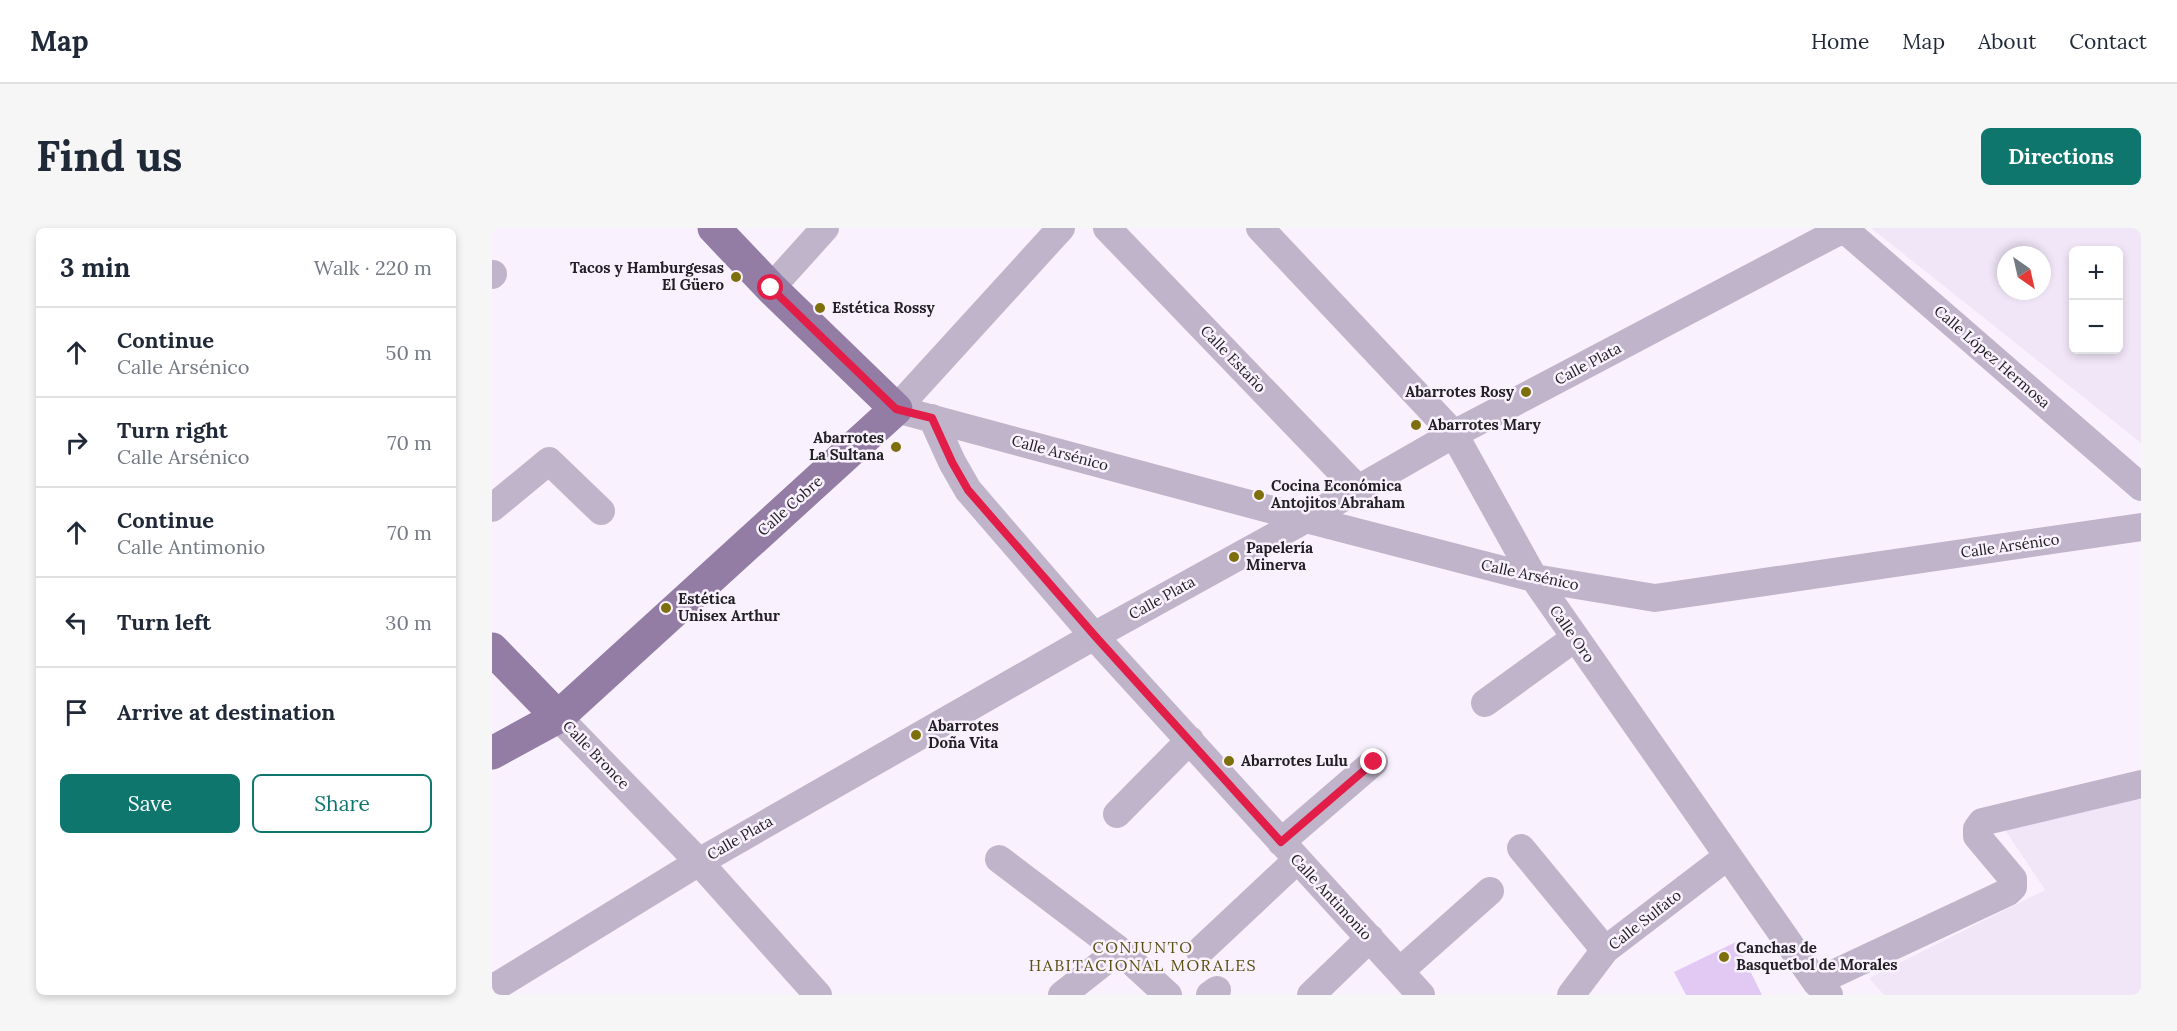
<!DOCTYPE html>
<html lang="en">
<head>
<meta charset="utf-8">
<style>
  body { margin:0; font-family:Lora,serif; background:#f6f6f7; color:#1f2937 }
  .controls { position:absolute; right:18px; top:18px; display:grid; overflow:hidden; border-radius:9px; box-shadow:0 3px 9px #0003 }
  .controls button { width:54px; height:54px; display:grid; place-items:center; padding:0; border:0; border-bottom:2px solid #e0e1e3; background:#fff; color:#1f2937; font:30px sans-serif }
  .compass { position:absolute; left:1505px; top:18px; width:54px; height:54px; border-radius:50%; background:#fff; box-shadow:0 3px 9px #0003; rotate:146deg }
  .stop { position:absolute; width:18px; height:18px; margin:-14px; border:4px solid #e11d48; border-radius:50%; background:#fff }
  .stop.end { background:#e11d48; border-color:#fff; box-shadow:0 2px 6px #0008 }
  .list { margin:0; padding:0; list-style:none }
  h2 { display:flex; justify-content:space-between; align-items:center; height:78px; margin:0; padding:0 24px; font-size:26px }
  h2 small { font-size:20px; font-weight:400; color:#747a83 }
  .list li { display:grid; grid-template-columns:39px 1fr auto; gap:18px; align-items:center; box-sizing:border-box; height:90px; padding:0 24px; border-top:2px solid #e0e1e3 }
  .list b { display:block; font-size:22px; white-space:nowrap }
  .list p { margin:0; font-size:20px; white-space:nowrap; color:#747a83 }
  .list em { font-size:20px; font-style:normal; color:#747a83 }
  .actions { display:flex; gap:12px; padding:18px 24px }
  .actions a { flex:1; padding:14px 0; border:2px solid #0f766e; border-radius:9px; text-align:center; font-size:21px; color:#0f766e }
  .actions .main { background:#0f766e; color:#fff }
  .icon { flex:none; width:33px; height:33px; fill:none; stroke:currentColor; stroke-width:2; stroke-linecap:round; stroke-linejoin:round }
  .map { position:relative; flex:none; width:1649px; height:767px; overflow:hidden; border-radius:9px }
  header { display:flex; align-items:center; gap:36px; box-sizing:border-box; height:84px; padding:0 30px; background:#fff; border-bottom:2px solid #e0e1e3 }
  header strong { font-size:28px }
  nav { display:flex; gap:33px; margin-inline-start:auto; font-size:21px }
  .intro { display:flex; align-items:center; justify-content:space-between; box-sizing:border-box; height:144px; padding:0 36px }
  h1 { margin:0; font-size:42px }
  .button { padding:15px 27px; border-radius:9px; background:#0f766e; color:#fff; font-size:21px; font-weight:700 }
  main { display:flex; gap:36px; padding:0 36px }
  aside { flex:1; background:#fff; border-radius:9px; box-shadow:0 3px 9px #0003 }
  .map>svg:first-child { display:block }
  .built { fill:#f0e6f8; fill-rule:evenodd }
  .green { fill:#e1c9f4 }
  .lines { fill:none; stroke-linecap:round; stroke-linejoin:round }
  .minor { stroke:#c0b4ca; stroke-width:28 }
  .major { stroke:#947da5; stroke-width:33 }
  .route { stroke:#e11d48; stroke-width:8 }
  .poi-dot { fill:#7d6f0c; stroke:#f9f2fe; stroke-width:2 }
  .labels { text-anchor:middle; stroke-width:5; stroke-linejoin:round; paint-order:stroke }
  .poi-label { font-size:15px; font-weight:bold; fill:#222024; stroke:#f9f2fe; text-anchor:start }
  .street-label { font-size:15px; fill:#222024; stroke:#f9f2fe }
  .neighbourhood-label { font-size:16px; letter-spacing:1.5px; fill:#594f11; stroke:#f9f2fe }
</style>
</head>
<body>
<header>
<strong>Map</strong>
<nav><a>Home</a><a>Map</a><a>About</a><a>Contact</a></nav>
</header>
<div class="intro"><h1>Find us</h1><a class="button">Directions</a></div>
<main>
<aside>
<h2>3 min<small>Walk · 220 m</small></h2>
<ul class="list">
<li><svg class="icon" aria-label="ahead" viewBox="0 0 24 24"><path d="M12 20V5M6 11l6-6 6 6"/></svg><div><b>Continue</b><p>Calle Arsénico</p></div><em>50 m</em></li>
<li><svg class="icon" aria-label="right" viewBox="0 0 24 24"><path d="M7 20v-9h11M14 6l5 5-5 5"/></svg><div><b>Turn right</b><p>Calle Arsénico</p></div><em>70 m</em></li>
<li><svg class="icon" aria-label="ahead" viewBox="0 0 24 24"><path d="M12 20V5M6 11l6-6 6 6"/></svg><div><b>Continue</b><p>Calle Antimonio</p></div><em>70 m</em></li>
<li><svg class="icon" aria-label="left" viewBox="0 0 24 24"><path d="M17 20v-9H6M10 6l-5 5 5 5"/></svg><div><b>Turn left</b></div><em>30 m</em></li>
<li><svg class="icon" aria-label="arrive" viewBox="0 0 24 24"><path d="M6 21V4h12l-3 4 3 4H6"/></svg><div><b>Arrive at destination</b></div></li>
</ul>
<div class="actions"><a class="main">Save</a><a>Share</a></div>
</aside>
<div class="map">
<svg width="1649" height="767" viewBox="0 0 1649 767">
  <rect width="100%" height="100%" fill="#f9f2fe"/>
  <path class="built" d="M1379,0h270v215zM1626,22v100h-44v-100zM1514,27h36v36h-36z
    M1649,568v199h-257l-15,-17 176,-88 -42,-63z"/>
  <path class="green" d="M1244,714l26,53h-76l-12,-23z"/>
  <g class="lines">
    <path class="minor" d="M569,0l-165,181 410,110 228,59 121,20 486,-71
      M615,0l251,261
      M768,0l194,206 80,144 282,404 13,13
      M1351,0l298,259
      M0,47l1,-1
      M279,60l54,-60
      M440,190l20,44 16,28 126,146 327,359
      M0,280l57,-47 52,50
      M993,475l90,-65
      M66,489l141,145 119,133
      M625,586l73,-74
      M789,614l93,-80
      M1029,620l84,102
      M507,631l120,91 49,45
      M708,723l97,-91
      M908,743l90,-80
      M1324,754l192,-90 5,-5v-8l-36,-43v-7l5,-7 159,-38
      M0,761l207,-127 395,-226 212,-117 148,-85 391,-206
      M570,767l57,-45
      M718,767l7,-5
      M819,767l59,-57
      M1079,767l34,-45 123,-94"/>
    <path class="major" d="M0,421l66,68
      M0,525l66,-36 338,-308 -125,-121 -57,-60"/>
  </g>
  <g class="lines">
    <path class="route" d="M279,60l125,121 36,9 20,44 16,28 127,146 186,206 93,-80"/>
  </g>
  <g class="poi-dot">
    <circle cx="244" cy="49" r="6"/>
    <circle cx="328" cy="80" r="6"/>
    <circle cx="1034" cy="164" r="6"/>
    <circle cx="924" cy="197" r="6"/>
    <circle cx="404" cy="219" r="6"/>
    <circle cx="767" cy="267" r="6"/>
    <circle cx="742" cy="329" r="6"/>
    <circle cx="174" cy="380" r="6"/>
    <circle cx="424" cy="507" r="6"/>
    <circle cx="737" cy="533" r="6"/>
    <circle cx="1232" cy="729" r="6"/>
  </g>
  <g class="labels">
    <g class="poi-label">
      <text x="232" y="45" text-anchor="end">Tacos y Hamburgesas<tspan x="232" dy="17">El Güero</tspan></text>
      <text x="340" y="85">Estética Rossy</text>
      <text x="1022" y="169" text-anchor="end">Abarrotes Rosy</text>
      <text x="936" y="202">Abarrotes Mary</text>
      <text x="392" y="215" text-anchor="end">Abarrotes<tspan x="392" dy="17">La Sultana</tspan></text>
      <text x="779" y="263">Cocina Económica<tspan x="779" dy="17">Antojitos Abraham</tspan></text>
      <text x="754" y="325">Papelería<tspan x="754" dy="17">Minerva</tspan></text>
      <text x="186" y="376">Estética<tspan x="186" dy="17">Unisex Arthur</tspan></text>
      <text x="436" y="503">Abarrotes<tspan x="436" dy="17">Doña Vita</tspan></text>
      <text x="749" y="538">Abarrotes Lulu</text>
      <text x="1244" y="725">Canchas de<tspan x="1244" dy="17">Basquetbol de Morales</tspan></text>
    </g>
    <g class="street-label">
      <text transform="translate(1500 129) rotate(41)" y="5">Calle López Hermosa</text>
      <text transform="translate(741 131) rotate(46)" y="5">Calle Estaño</text>
      <text transform="translate(1096 136) rotate(-28)" y="5">Calle Plata</text>
      <text transform="translate(568 225) rotate(15)" y="5">Calle Arsénico</text>
      <text transform="translate(298 278) rotate(-42)" y="5">Calle Cobre</text>
      <text transform="translate(1518 318) rotate(-8)" y="5">Calle Arsénico</text>
      <text transform="translate(1038 347) rotate(12)" y="5">Calle Arsénico</text>
      <text transform="translate(670 370) rotate(-29)" y="5">Calle Plata</text>
      <text transform="translate(1080 406) rotate(55)" y="5">Calle Oro</text>
      <text transform="translate(104 527) rotate(46)" y="5">Calle Bronce</text>
      <text transform="translate(248 610) rotate(-30)" y="5">Calle Plata</text>
      <text transform="translate(839 669) rotate(47)" y="5">Calle Antimonio</text>
      <text transform="translate(1153 692) rotate(-38)" y="5">Calle Sulfato</text>
    </g>
    <g class="neighbourhood-label">
      <text x="651" y="725">CONJUNTO<tspan x="651" dy="18">HABITACIONAL MORALES</tspan></text>
    </g>
  </g>
</svg>
<div class="controls">
<button>+</button>
<button>−</button>
</div>
<svg class="compass" viewBox="-18 -18 36 36"><path d="M0-13l5 13h-10z" fill="#e53935"/><path d="M0 13l5-13h-10z" fill="#747a83"/></svg>
<div class="stop" style="left:279px;top:60px"></div>
<div class="stop end" style="left:882px;top:534px"></div>
</div>
</main>
</body>
</html>
